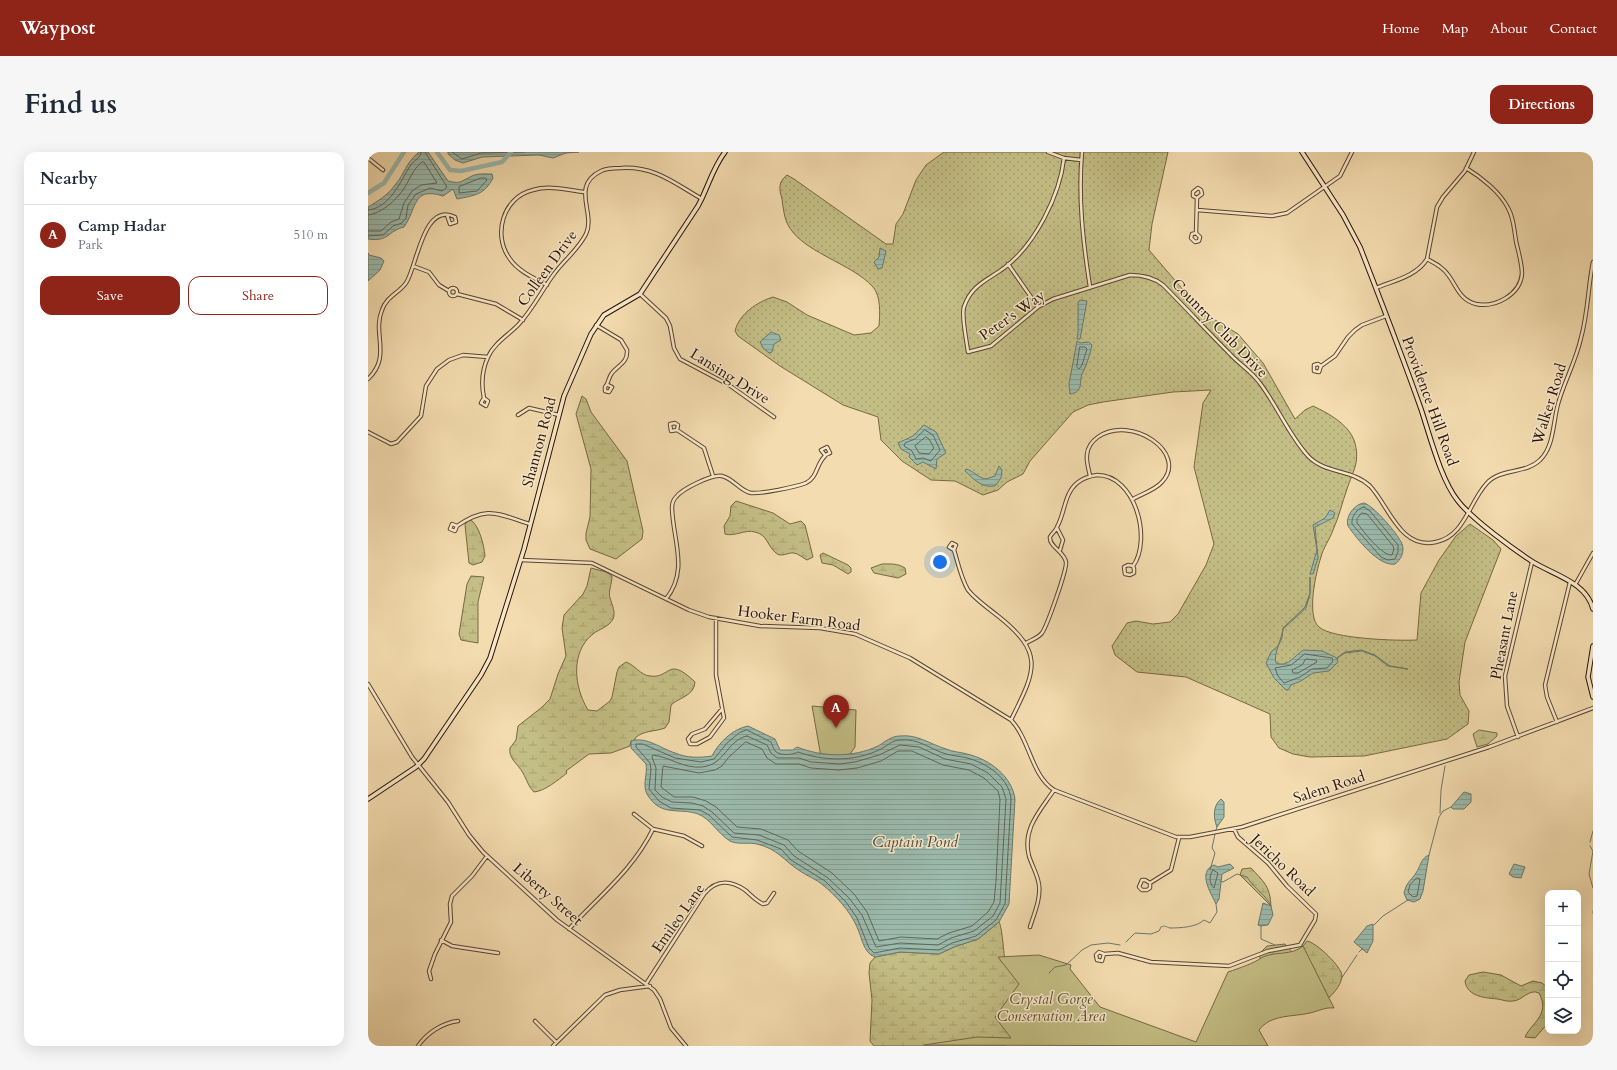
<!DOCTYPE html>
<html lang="en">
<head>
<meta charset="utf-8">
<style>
  body { margin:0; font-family:Cardo,serif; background:#f6f6f7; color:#1f2937 }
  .controls { position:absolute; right:12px; bottom:12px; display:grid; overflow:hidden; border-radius:8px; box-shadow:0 4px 16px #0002 }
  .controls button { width:36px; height:36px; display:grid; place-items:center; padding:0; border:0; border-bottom:1px solid #e0e1e3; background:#fff; color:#1f2937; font:20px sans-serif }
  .you { position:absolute; left:572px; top:410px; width:14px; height:14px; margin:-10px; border:3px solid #fff; border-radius:50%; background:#1a73e8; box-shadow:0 0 0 6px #1a73e833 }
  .badge { display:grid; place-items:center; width:26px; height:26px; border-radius:50%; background:#8f2418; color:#fff; font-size:13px; font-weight:700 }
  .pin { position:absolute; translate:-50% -33px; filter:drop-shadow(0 1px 2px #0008) }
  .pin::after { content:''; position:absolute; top:21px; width:14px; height:12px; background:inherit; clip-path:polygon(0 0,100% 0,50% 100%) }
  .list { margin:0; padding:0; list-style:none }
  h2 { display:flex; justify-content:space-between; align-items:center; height:52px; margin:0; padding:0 16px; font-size:17px }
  h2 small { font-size:13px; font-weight:400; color:#747a83 }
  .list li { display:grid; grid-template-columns:26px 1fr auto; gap:12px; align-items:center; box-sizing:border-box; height:60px; padding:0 16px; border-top:1px solid #e0e1e3 }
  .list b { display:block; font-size:15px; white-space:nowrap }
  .list p { margin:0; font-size:13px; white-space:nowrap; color:#747a83 }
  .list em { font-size:13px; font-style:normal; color:#747a83 }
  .actions { display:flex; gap:8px; padding:12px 16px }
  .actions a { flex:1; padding:9px 0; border:1px solid #8f2418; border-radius:12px; text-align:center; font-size:14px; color:#8f2418 }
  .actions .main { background:#8f2418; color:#fff }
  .icon { flex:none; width:22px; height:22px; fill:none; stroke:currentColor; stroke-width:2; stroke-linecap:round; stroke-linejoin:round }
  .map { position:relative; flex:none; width:1225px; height:894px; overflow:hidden; border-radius:12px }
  header { display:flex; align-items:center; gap:24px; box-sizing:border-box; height:56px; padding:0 20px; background:#8f2418; color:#fff }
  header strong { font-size:19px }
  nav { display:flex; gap:22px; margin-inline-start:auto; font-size:14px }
  .intro { display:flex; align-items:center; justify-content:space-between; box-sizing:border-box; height:96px; padding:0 24px }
  h1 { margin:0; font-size:28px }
  .button { padding:10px 18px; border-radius:12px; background:#8f2418; color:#fff; font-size:14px; font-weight:700 }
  main { display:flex; gap:24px; padding:0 24px }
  aside { flex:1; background:#fff; border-radius:12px; box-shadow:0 4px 16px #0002 }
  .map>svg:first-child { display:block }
  .grass { fill:url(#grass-dots); stroke:#766842 }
  .wetland { fill:url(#wetland-marsh); stroke:#766842 }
  .green { fill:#c3be85; stroke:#766842 }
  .water { fill:url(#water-rules); stroke:#6d7768 }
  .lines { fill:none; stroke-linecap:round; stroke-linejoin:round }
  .shore { stroke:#626657; stroke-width:1 }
  .stream { stroke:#6d7768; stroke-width:1 }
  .river { stroke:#9bbbae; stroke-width:4.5 }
  .street-casing { stroke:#5b442c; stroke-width:4.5 }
  .secondary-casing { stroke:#281100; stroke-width:5.5 }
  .street { stroke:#f7e8cb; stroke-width:2.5 }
  .secondary { stroke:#f7e8cb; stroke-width:3.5 }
  .labels { text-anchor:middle; stroke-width:3; stroke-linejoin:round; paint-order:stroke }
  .street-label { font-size:15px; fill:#281100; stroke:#f7e8cb }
  .park-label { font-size:15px; font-style:italic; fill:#5e4e2f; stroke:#f7e8cb }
  .water-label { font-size:16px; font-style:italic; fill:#504c3d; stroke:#f7e8cb }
</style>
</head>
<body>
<header>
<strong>Waypost</strong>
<nav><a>Home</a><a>Map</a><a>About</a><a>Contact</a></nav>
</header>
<div class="intro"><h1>Find us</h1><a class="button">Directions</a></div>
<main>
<aside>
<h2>Nearby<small></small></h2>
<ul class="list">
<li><span class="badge">A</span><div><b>Camp Hadar</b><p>Park</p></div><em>510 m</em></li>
</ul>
<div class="actions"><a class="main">Save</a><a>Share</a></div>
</aside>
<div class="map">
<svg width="1225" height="894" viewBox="0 0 1225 894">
  <defs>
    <pattern id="grass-dots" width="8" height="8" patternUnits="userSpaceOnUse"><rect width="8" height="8" fill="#c3be85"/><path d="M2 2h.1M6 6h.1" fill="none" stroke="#a8a271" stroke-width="1.8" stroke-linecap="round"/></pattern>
    <pattern id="wetland-marsh" width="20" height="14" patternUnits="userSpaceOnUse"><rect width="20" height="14" fill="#c3be85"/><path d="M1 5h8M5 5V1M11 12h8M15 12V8" fill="none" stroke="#a8a271"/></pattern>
    <pattern id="water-rules" width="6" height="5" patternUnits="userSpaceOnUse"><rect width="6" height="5" fill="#9bbbae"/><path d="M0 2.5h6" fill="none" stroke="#86a094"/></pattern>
  </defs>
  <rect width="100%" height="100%" fill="#f3dcaf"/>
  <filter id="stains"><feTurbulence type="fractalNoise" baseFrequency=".005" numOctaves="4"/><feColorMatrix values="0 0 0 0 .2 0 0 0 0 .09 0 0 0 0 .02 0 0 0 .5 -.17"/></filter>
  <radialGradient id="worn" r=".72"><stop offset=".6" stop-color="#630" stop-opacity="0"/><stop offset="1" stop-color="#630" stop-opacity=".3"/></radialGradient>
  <path class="grass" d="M576,0h224l-16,72 -3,26 53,62 36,22 25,29 32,56 10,-9 8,-4c15,7 35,18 41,34 7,21 -1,31 -7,49 -5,14 -8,28 -14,41 -3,9 -10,18 -12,27 -5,15 -15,59 -2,70 13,12 79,14 98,13l4,-47 18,-33 17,-24 14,-12 23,16 8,9 -36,93 -6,40 1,13 9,16 -1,13 -21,15 -83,17 -54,1 -17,-3 -14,-6 -8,-11 -1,-23 -84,-37 -49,-5 -22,-17 -3,-9 15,-23 9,-2 17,3 17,-2 8,-8 28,-49 8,-21 -20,-77 9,-64 8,-13 -38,2 -70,10 -15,3 -15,7 -43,49 -7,13 -16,8 -9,8 -15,5 -28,-14 -24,-1 -29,-19 -21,-21 -3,-23 -35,-12 -63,-39 -42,-30 -3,-5c4,-17 22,-29 38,-34l14,5 20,13 47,20 17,-2 8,-7c1,-12 2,-30 -6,-39 -21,-24 -73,-35 -86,-64 -3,-7 -4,-16 -5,-24 -3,-10 -4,-17 5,-24l7,4 92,65h7l3,-20 7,-10 13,-34 10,-15z"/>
  <path class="wetland" d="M214,244l4,3 5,13 36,49 16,70 -1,8 -26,20 -26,-10 -4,-9v-7l4,-16 1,-48 -15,-55z
    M368,349l37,12 17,11 11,-3 4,4 8,32 -6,3c-4,-2 -8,-6 -13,-7 -6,-1 -13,5 -18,0 -9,-7 -8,-18 -21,-21 -10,-3 -20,5 -30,2l-1,-8 6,-10 1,-10z
    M100,366c11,5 16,27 17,38l-3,6 -9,3 -4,-2 -4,-38z
    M455,401l25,12 3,3v4l-3,2 -15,-9 -11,-2 -2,-8z
    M514,412c8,0 15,-1 23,4l1,6 -8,4 -24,-5 -3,-5z
    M223,416l15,4 6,4c0,8 -4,15 -2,22 2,7 6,14 3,21 -4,8 -14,10 -20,15 -23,18 -19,53 -5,76l9,1 13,-10 2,-4 5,-25 2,-5 7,-5c9,3 14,13 24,14 21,3 17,-21 45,6 -1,14 -15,15 -24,23l-2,17 -4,6c-11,4 -21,2 -30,10v2l-4,1 -1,5 -19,7 -22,1 -23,17 1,2c-9,7 -22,18 -33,19 -6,-6 -7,-12 -11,-19 -5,-9 -15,-15 -13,-25l6,-8 2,-14 23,-18 9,-9 8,-25 8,-18 -4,-28 2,-13 19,-21 4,-8z
    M103,424l13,1 -6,25v41l-17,-3 -2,-6 8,-50z
    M1111,578l18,3v3l-9,8 -11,3 -4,-13z
    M883,716c13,14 19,18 20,38l-31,-31 2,-6z
    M631,770c3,4 5,33 6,40l18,14 -7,52 -11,18h-131l-4,-5 2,-41 -3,-27 1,-10 5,-6 25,-5 39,2 15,-7 24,-8z
    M939,789c9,1 35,26 35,35 -1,11 -11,20 -18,26l-63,-40 -2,-8 8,-8 18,-2 7,8 7,-1z
    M1115,820l18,3 20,11 12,-5 9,2 6,5v35l-13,15 -10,-1c6,-14 26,-22 14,-44 -10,-5 -17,8 -26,8 -5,1 -10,-1 -15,-2 -12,-1 -31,-2 -33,-18l4,-6z"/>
  <path class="green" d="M444,554l44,4 -1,37 -7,10h-27z
    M935,794l31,62c-9,-1 -15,3 -24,5 -17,4 -39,1 -51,17l9,16 -344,-1 53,-8 34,1 -16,-21 24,-33 -21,-27 41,-2 32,10 -1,4 30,38 96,35 32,-70c12,-4 24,-8 35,-15 13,-6 28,-1 40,-11z"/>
  <path class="water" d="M51,0h9l20,29c12,3 12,1 22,-4 6,-4 15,-3 22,-3l1,4c-9,17 -17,17 -36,21l-4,-10 -10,7c-31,-10 -26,13 -39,31 -17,4 -14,15 -36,12v-32c10,-6 20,-12 27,-22 11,-13 9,-20 24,-33z
    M80,0h131l-13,1 -13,5 -14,-3 -57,2 -19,6 -8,-3 -7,-6z
    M512,96l6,3 -4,17 -4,1 -4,-7 5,-5z
    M0,101l1,2 12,3 3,3 -4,9 -12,11z
    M712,148l7,1 -7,38h-3l1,-8v-28z
    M403,180l8,3 2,5 -7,4 -2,8 -3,1 -6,-5 -3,-6z
    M709,189l3,2 9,-1 3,3c-2,9 -5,19 -9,27 -5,8 2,20 -13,22l-1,-10z
    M556,273l12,7 10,21 -9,6 -1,10 -13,-7 -6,3 -8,-8 1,-3 -9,-5 -3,-6 15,-7z
    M631,314l3,4 -1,8 -6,8c-14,2 -20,-6 -30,-15l1,-2c8,2 12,9 20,10l9,-3z
    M996,351c10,3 34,31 38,41 3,7 -1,16 -7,20 -16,3 -38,-25 -47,-38 -3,-10 7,-22 16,-23z
    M962,358l5,3 -2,5 -18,9 3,31 -5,16h-3l7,-24 -4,-25 12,-7z
    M942,425v17l-4,14 -23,21c-1,9 -10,26 -7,34 13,5 19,-9 28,-13l18,1 15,7 8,-6 16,-2 14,5 15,11 18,3 -20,-3 -13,-10 -13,-5 -17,2 -8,5 1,4 -9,9 -16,2 -12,8 -10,4 -3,5h-2l-12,-12 -8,-15 5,-11 7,-6 4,-8 1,-10 22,-21 5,-14z
    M380,574l27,13 5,11h13l4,-3c25,10 56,11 81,-1 7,-4 13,-10 22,-10 17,-2 30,8 46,13 7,3 14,3 21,5 22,5 45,22 48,45l-6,105 -10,18 -21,17 -24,8 -15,7 -39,-2 -25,5c-12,-4 -13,-20 -18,-30 -7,-16 -21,-31 -34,-42 -7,-6 -16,-9 -23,-14 -17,-11 -22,-22 -43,-27 -8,-2 -19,1 -27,-3 -12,-7 -19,-22 -32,-27 -19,-7 -37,4 -51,-20 -5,-9 1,-21 -1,-30l-15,-16v-7c15,-5 31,8 44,12 12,5 24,5 37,3 7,-14 21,-27 36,-30z
    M1096,640l7,2v8l-7,7h-11l-2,-2z
    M853,647l3,3v15l-7,10c-4,-9 -4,-22 4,-28z
    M1061,703l-6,36 -3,8 -6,3 -7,-2 -3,-7c3,-12 6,-11 12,-20 5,-7 4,-14 13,-18z
    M862,712l4,4 -12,6 -3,25 -3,5c-5,-11 -19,-32 -2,-39l4,2z
    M1146,712l11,3 -4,11 -8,-1 -4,-3z
    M895,751l8,3 2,9 -5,10 -8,1 -2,-1z
    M1005,772v17l-6,12 -13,-11 13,-16z"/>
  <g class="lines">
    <path class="shore" d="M84,0l10,7 19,-6 44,-1
      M113,26h5l1,2 -10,11 -18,2v-6z
      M0,58c22,-2 32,-28 42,-44 4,-6 11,-8 11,-14
      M0,63c13,-1 28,-15 35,-25 7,-10 9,-20 19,-28h2l13,21 -16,2 -9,6 -8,12 -5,16 -8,3 -10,9h-13
      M0,84l15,-1 10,-9 9,-3 4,-5 2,-13 8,-11 14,-6 12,3 5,-4 -22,-35
      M712,195h5l2,2 -5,16 -3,4 -2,-2z
      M557,278l8,5 7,15 -9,11 -8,-3 -7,1 -4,-8 -8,-5 1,-3 10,-4z
      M558,285l3,2 5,9 -5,6 -10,-1 -4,-7z
      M996,355l6,4 28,34v7l-3,7 -7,1 -7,-3 -29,-33c-1,-7 5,-16 12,-17z
      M994,361l5,1 26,32 1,3 -2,6c-10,1 -29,-24 -35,-32v-4z
      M937,502l27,4 1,3 -6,7 -15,1 -12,8 -16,6 -6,-7 -3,-8 16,-3z
      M938,507l10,1 1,2 -19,11h-5l-1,-3 10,-5z
      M379,578l24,12c1,2 2,6 4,9 5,5 18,4 23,1 26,9 55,10 81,-2 7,-3 13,-10 21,-10 18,-2 30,9 46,14 7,2 14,2 21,4 20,5 42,20 44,41l-6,105 -9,16 -20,16 -24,7 -13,7 -39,-2 -26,5 -5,-5 -12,-30 -11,-16 -21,-21 -34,-21 -10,-11 -24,-9 -25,-3 -23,-22 -9,-5 -29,-2 -12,-7 -10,-12 2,-20 -1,-6 -14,-16v-3h7l32,14 26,4 13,-3 13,-16 12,-10z
      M379,584l20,9 4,8 6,5h22l12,4 29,2 15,-2 24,-7 21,-10 19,2 26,12 26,5 17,9 14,14 4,12 -6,104 -7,13 -19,15 -23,7 -13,7 -38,-2 -24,4 -14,-32 -13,-17 -21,-20 -34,-22 -10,-11 -25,-10 -25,-2 -22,-21 -9,-6 -11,-3 -20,-1 -10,-5 -7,-7 1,-22 -4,-11 1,-2c17,2 31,14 49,12 23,-2 25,-27 45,-31z
      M378,590l16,7 5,9 9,6h23l12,4 28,2 18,-2 24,-7 17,-10h14l31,14 26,5 15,8 14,13 2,8 -4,82 -2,21 -6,10 -16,14 -23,7 -12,6 -36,-2 -22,4 -12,-29 -13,-18 -22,-21 -34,-22 -10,-11 -27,-11 -24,-2 -21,-20 -10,-6 -13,-4h-19l-13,-10 2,-21 36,7 16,-3 7,-4 6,-8z
      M845,718l5,3 -4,15c-5,-4 -5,-13 -1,-18z
      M1049,726l3,1 -3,17 -4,1 -5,-5 2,-7z"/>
    <path class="stream" d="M1072,661l1,-23 4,-24
      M848,678l1,-3
      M1222,690l3,-11
      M1222,694l3,5 -4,23 4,14
      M1061,703l10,-38 4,-6 8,-4
      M842,718l5,-17 -3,-5 3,-14
      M852,729l3,1 14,-8 10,3c6,10 21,20 24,29
      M1225,759v2
      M1006,773l9,-9 25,-16
      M893,774v13l14,6
      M758,790l9,-9 16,1 8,-3 2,-4c4,-2 5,0 9,1 11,0 27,-1 34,-8l6,3 7,-11 -1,-8
      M991,800l4,-4
      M681,821l6,-6 11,-2 16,-15 9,-5 17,-2 12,2
      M973,827l16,-24"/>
    <path class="river" d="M69,0l13,18 11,1 41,-9 9,-10
      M0,41l16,-10 20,-31"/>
    <defs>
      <path id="street" d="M680,0l16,6 17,2
        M714,0c-4,46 1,90 8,135
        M0,6l15,12
        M696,6c-4,37 -29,87 -60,110 -16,12 -33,17 -40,39 -3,9 3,35 4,45l23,-6 47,-39 15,-8 77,-24c13,0 23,2 33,10 23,23 44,46 67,69 9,10 21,17 29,28 18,23 29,52 49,74 17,18 44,13 62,30 19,20 30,64 66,56 29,-6 33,-40 51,-59 14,-15 39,-9 53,-23 14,-13 13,-38 18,-56 6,-22 18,-43 23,-66 7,-25 7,-51 12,-76
        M829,58l75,6 15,-3 53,-37 12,-24
        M828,81l4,4 -1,4 -4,1 -4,-4 1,-4 4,-1 1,-35 5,-4 -1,-4 -3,-2 -5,4v4l4,2
        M1059,107c9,5 17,9 22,17 8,11 11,24 27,28 19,4 44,-9 46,-30 0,-11 -4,-23 -6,-33 -2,-11 -2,-23 -8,-33 -8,-16 -27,-31 -42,-40
        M640,112l30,43
        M45,114l16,6 10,13 10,6
        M179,133c-13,-7 -29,-14 -37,-26 -18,-24 -7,-62 23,-69 16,-5 35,0 51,2
        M81 140a4 4 0 1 1 8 0a4 4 0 1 1-8 0Z
        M1008,136c17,-7 41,-12 51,-29l10,-52 6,-10 22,-26 9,-19
        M89,142l39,10 27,16
        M272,142l26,24 4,8 4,22 6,11 49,26 45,32
        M228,173l25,15 6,10c1,13 -9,15 -15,23 -4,5 -3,10 -7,14v4l4,1 3,-5 -4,-2
        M953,214l-2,6 -5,-1v-6l4,-1 3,2 14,-10 13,-19 7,-7 7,-5 24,-9
        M0,227c24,-23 4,-45 14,-69 4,-13 17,-17 24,-27 11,-16 17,-82 49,-66l1,5 -6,2 -3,-9
        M116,246l4,3 -2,5 -5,-3 3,-5c-3,-14 -2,-28 4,-41 6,-14 22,-23 31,-33 14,-15 23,-34 35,-50 10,-14 24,-24 32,-40 10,-21 -16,-48 15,-63 6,-3 13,-3 20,-3 34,-2 53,15 81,31
        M150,263l11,-7 30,7
        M309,278l-6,1 -1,-7 5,-1 3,2 -1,5 27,18 9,28
        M0,280l23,12 6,-2 24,-26 5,-30 11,-17 12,-9 14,-5 25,2
        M722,324c-1,-6 -4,-14 -3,-21 0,-7 5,-14 11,-18 33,-23 91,16 64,45 -7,8 -20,12 -29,17
        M89,374l-2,5 -5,-2 2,-5 5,2c31,-21 40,-12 73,-2
        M689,376l6,12 -3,10
        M586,398l-5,-3 3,-4 4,2 -2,5c4,13 7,28 14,40 8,10 20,18 30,26 48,38 37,55 13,104
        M153,408l71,3 97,47 20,7 51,9 60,2 35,6 55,24 101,62c19,20 20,55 43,70l122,47h14l52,-10 247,-80 104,-39
        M1207,433l18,-32
        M298,447c23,-29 7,-58 6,-91 0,-4 1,-8 4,-11 6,-8 36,-23 46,-21 12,3 18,15 29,17 11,1 44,-6 55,-10 12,-6 10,-19 19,-27 1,-2 3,-2 5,-3l-3,-6 -6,3 4,5
        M348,466v57l8,43 -14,19 -13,7h-7l-2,-5 4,-5 13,-5 17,-20
        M658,491c5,-3 12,-5 16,-10 5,-7 25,-63 24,-71 -2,-11 -17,-15 -16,-25 2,-4 6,-6 7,-10 8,-14 7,-33 20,-44 6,-5 13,-7 20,-8 39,0 55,65 36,91l-5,-1 -4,2 1,7 5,1 4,-2v-4l-1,-3
        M0,532l44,73 36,45 21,33 14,17 74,68 97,70 6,9 11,29 15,18
        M1189,570l-10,-25 -2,-12 25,-103
        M1150,585l-11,-31 -2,-30 27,-114
        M266,662l19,15 31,7 18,10
        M782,731v5l-3,2h-5l-3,-3 3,-7h3l5,3 21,-13 8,-32
        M662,775c4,-13 11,-29 9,-42 -1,-10 -7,-19 -10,-29 -7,-27 11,-45 25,-66
        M201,777c30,-33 64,-59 84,-100
        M73,788l11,6 46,7
        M736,802l-2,7 -5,-1 -1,-5 3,-3 5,2 14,-1 33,9 78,4 39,-15 32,-6 15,-25 1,-6 -29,-28 -19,-23 -30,-26 -4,-8
        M63,827l-2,-8 6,-17 16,-32 -1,-18 2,-8 20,-20 15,-20
        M278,832l58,-90c12,-14 25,-15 41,-4 6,5 11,11 18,14l4,-1 7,-10
        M167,869l21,21
        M50,894c9,-13 24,-23 40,-25
        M185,894l52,-51 15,-5 30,-4"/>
      <path id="secondary" d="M934,0l41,63 17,32c21,54 42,108 61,162 9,27 20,71 37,92 14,18 55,48 75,61 21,13 53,20 60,47
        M1225,494l-5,31 5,20
        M0,647l48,-32 8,-8 57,-84 9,-17 34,-109 40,-153 27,-62 13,-19 36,-21 58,-88c10,-18 14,-37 27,-54"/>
    </defs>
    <use href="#street" class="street-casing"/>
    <use href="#secondary" class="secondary-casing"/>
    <use href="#street" class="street"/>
    <use href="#secondary" class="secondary"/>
  </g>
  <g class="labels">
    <g class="street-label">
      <text transform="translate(179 116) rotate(-54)" y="5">Colleen Drive</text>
      <text transform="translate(644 163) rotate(-35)" y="5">Peter's Way</text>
      <text transform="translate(852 176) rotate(46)" y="5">Country Club Drive</text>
      <text transform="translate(362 224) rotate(32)" y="5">Lansing Drive</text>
      <text transform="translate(1062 249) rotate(70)" y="5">Providence Hill Road</text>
      <text transform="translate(1181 252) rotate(-73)" y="5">Walker Road</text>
      <text transform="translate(171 290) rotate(-75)" y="5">Shannon Road</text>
      <text transform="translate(431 466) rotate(7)" y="5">Hooker Farm Road</text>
      <text transform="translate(1136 483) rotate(-79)" y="5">Pheasant Lane</text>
      <text transform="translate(961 635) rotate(-18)" y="5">Salem Road</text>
      <text transform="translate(915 713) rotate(44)" y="5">Jericho Road</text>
      <text transform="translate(180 742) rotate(41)" y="5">Liberty Street</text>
      <text transform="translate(310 766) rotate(-55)" y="5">Emileo Lane</text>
    </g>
    <g class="park-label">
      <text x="683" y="852">Crystal Gorge<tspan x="683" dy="17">Conservation Area</tspan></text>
    </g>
    <g class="water-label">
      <text x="547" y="695">Captain Pond</text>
    </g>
  </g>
  <rect width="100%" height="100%" filter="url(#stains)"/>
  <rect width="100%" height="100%" fill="url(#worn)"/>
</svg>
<div class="controls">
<button>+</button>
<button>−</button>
<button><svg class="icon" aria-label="locate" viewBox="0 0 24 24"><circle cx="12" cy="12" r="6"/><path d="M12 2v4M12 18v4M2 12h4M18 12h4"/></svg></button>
<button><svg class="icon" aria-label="layers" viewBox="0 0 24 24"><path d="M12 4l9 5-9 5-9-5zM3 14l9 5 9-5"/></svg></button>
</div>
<div class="you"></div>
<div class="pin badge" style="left:468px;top:576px">A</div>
</div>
</main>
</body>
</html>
